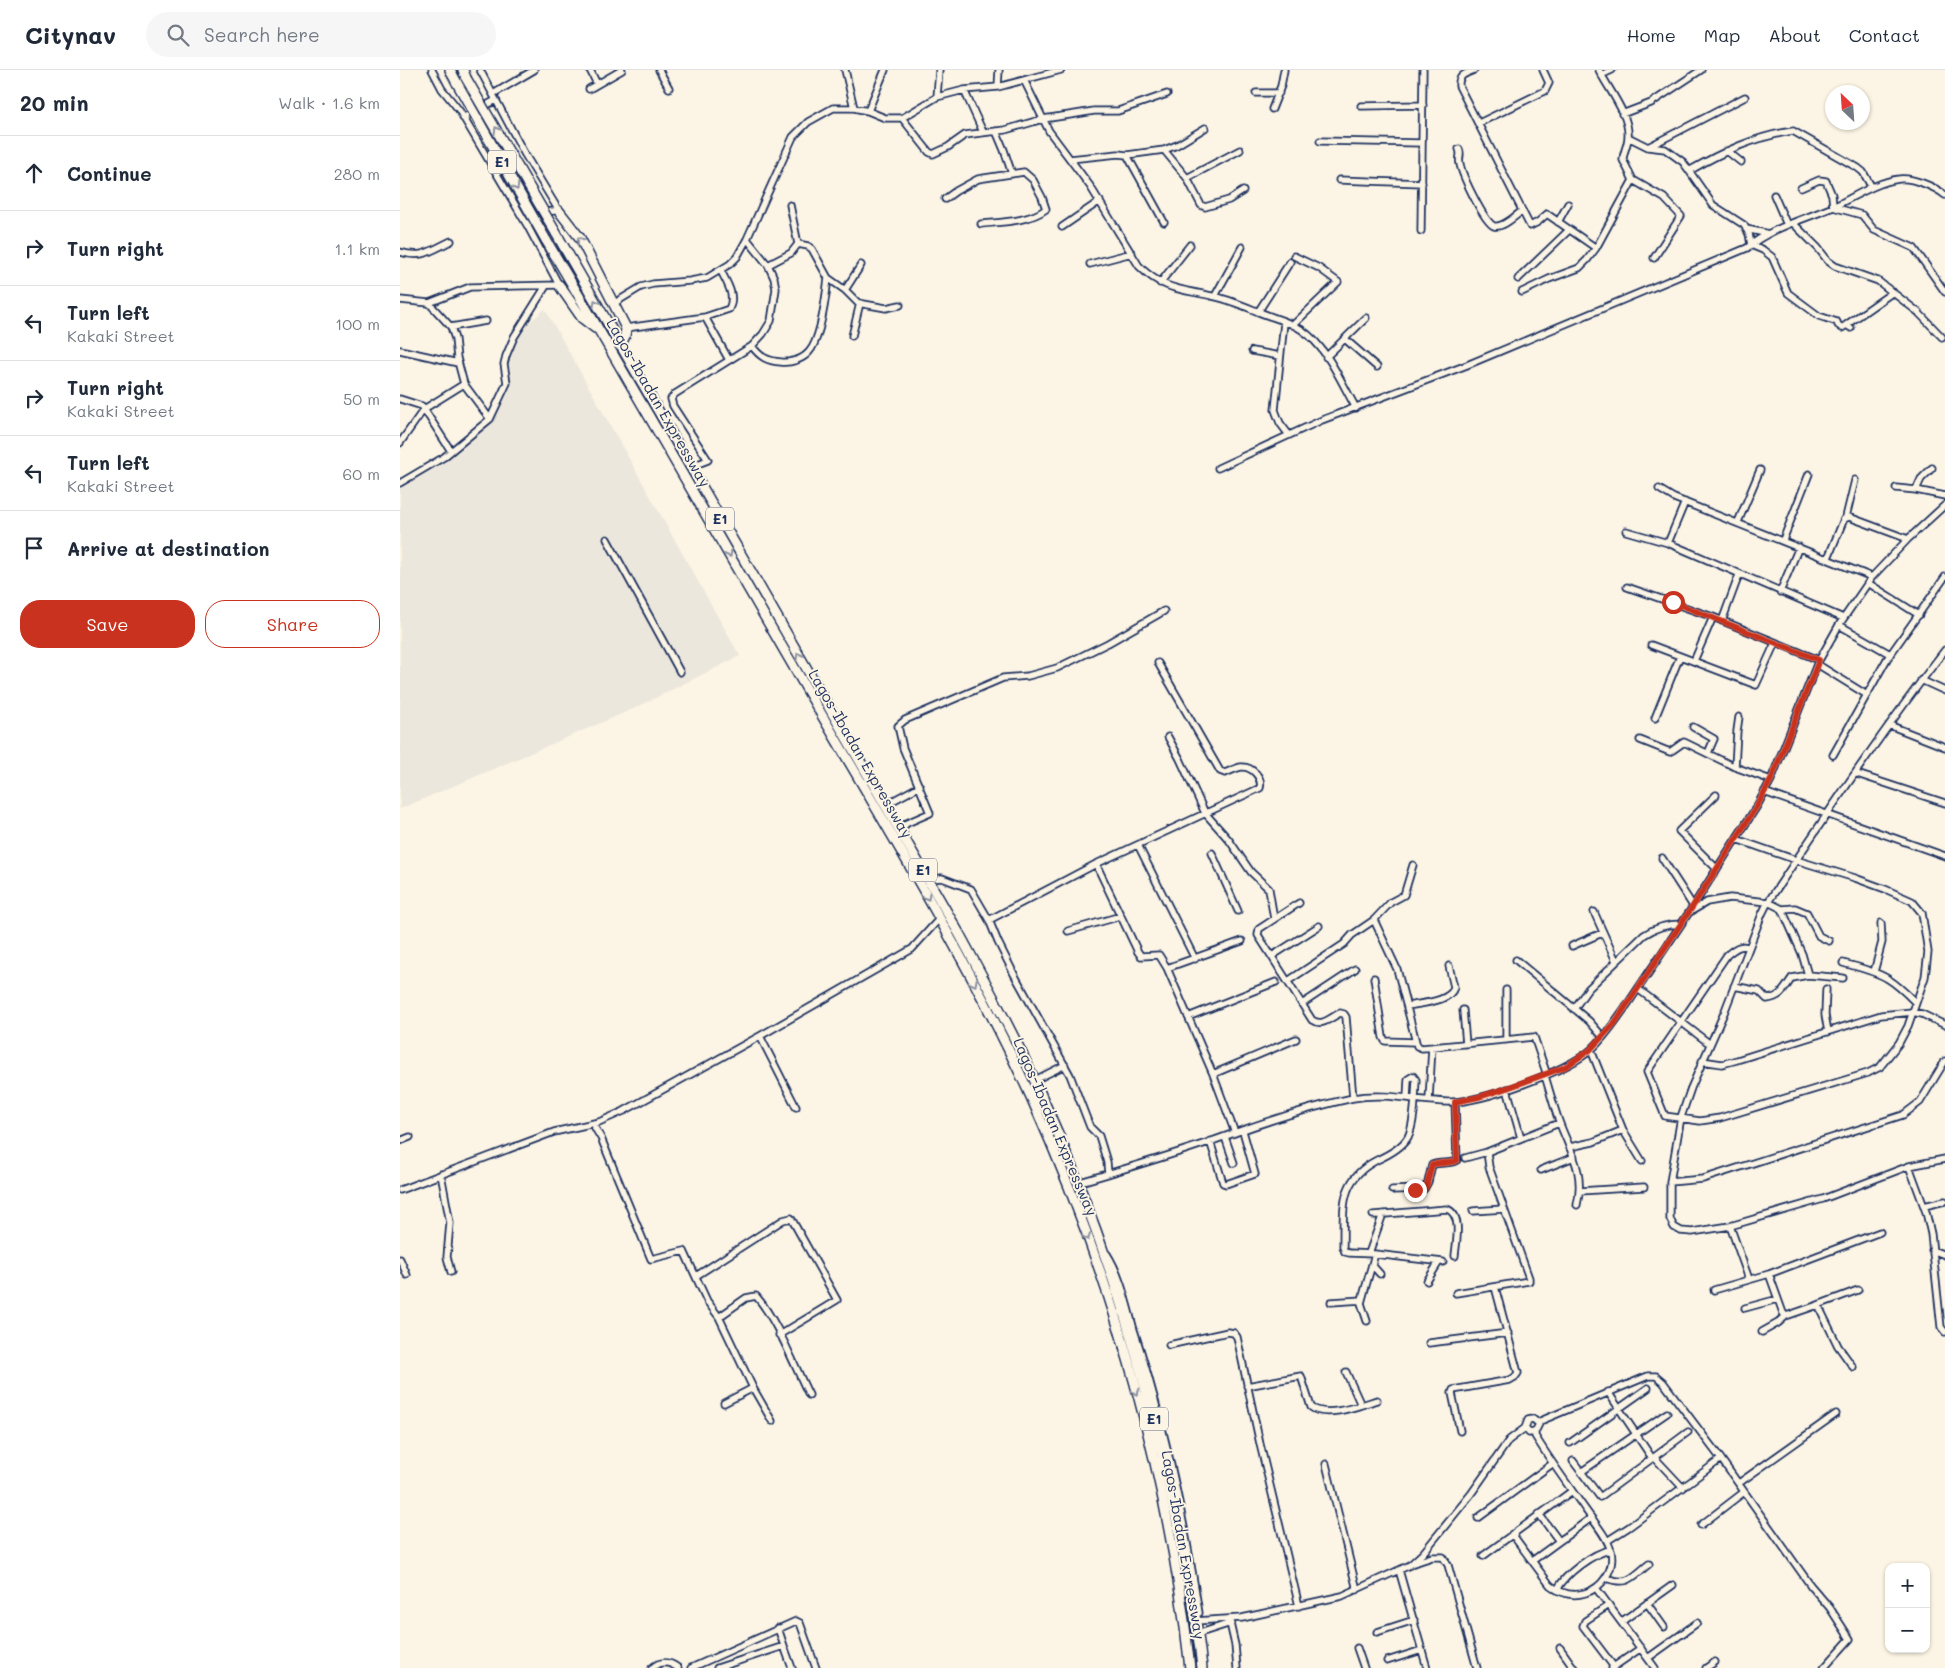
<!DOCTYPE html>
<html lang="en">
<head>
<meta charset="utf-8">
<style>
  body { margin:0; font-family:Mali,sans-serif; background:#f6f6f7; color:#1f2937 }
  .controls { position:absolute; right:15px; bottom:15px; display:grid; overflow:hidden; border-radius:10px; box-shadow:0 1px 4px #0004 }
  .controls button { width:45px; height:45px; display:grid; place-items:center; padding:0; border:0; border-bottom:1px solid #e0e1e3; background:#fff; color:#1f2937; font:25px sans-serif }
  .compass { position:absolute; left:1425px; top:15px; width:45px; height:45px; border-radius:50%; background:#fff; box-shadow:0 1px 4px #0004; rotate:335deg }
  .stop { position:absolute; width:15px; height:15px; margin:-11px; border:4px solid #c8321e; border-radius:50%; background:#fff }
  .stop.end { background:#c8321e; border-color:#fff; box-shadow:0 1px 5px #0008 }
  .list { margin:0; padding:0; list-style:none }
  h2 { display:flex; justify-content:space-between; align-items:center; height:65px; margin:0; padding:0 20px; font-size:21px }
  h2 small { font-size:16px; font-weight:400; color:#747a83 }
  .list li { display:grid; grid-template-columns:32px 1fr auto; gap:15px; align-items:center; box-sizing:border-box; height:75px; padding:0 20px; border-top:1px solid #e0e1e3 }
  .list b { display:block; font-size:19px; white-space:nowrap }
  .list p { margin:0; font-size:16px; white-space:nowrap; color:#747a83 }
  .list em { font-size:16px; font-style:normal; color:#747a83 }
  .actions { display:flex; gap:10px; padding:15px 20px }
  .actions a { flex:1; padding:11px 0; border:1px solid #c8321e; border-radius:20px; text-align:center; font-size:18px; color:#c8321e }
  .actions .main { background:#c8321e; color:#fff }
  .icon { flex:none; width:28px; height:28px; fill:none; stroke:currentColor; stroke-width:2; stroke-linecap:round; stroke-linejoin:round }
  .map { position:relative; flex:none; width:1545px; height:1598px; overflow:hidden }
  header { display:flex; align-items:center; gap:30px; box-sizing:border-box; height:70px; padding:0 25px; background:#fff; border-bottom:1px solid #e0e1e3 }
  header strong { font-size:24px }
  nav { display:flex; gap:28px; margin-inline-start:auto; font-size:18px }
  .search { width:350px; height:45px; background:#f6f6f7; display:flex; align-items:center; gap:12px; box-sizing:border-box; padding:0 18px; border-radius:28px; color:#747a83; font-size:19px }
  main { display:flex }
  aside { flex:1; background:#fff }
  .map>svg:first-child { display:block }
  .built { fill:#ece7dc }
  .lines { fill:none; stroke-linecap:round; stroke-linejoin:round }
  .minor-casing { stroke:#1b2f5e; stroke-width:9 }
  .highway-casing { stroke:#1b2f5e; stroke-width:12 }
  .minor { stroke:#fcf5e5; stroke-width:5.5 }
  .highway { stroke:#fcf5e5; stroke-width:9 }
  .highway-bridge-casing { stroke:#1b2f5e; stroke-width:12; stroke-linecap:butt }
  .highway-bridge { stroke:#fcf5e5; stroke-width:9 }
  .oneway { stroke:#8c92a2 }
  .route { stroke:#c8321e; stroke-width:6 }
  .labels { text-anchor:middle; stroke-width:4; stroke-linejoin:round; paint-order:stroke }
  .shield { fill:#fcf5e5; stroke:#5e6a86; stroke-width:1 }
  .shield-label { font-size:14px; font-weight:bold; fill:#1b2f5e }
  .street-label { font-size:15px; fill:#1b2f5e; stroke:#fcf5e5 }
</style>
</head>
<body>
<header>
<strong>Citynav</strong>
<div class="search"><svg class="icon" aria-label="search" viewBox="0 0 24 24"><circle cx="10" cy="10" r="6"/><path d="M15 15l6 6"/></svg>Search here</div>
<nav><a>Home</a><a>Map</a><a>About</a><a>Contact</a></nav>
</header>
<main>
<aside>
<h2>20 min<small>Walk · 1.6 km</small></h2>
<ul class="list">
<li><svg class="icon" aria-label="ahead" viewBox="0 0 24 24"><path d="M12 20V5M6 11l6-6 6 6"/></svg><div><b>Continue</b></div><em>280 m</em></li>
<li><svg class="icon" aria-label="right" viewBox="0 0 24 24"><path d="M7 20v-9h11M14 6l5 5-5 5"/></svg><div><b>Turn right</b></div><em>1.1 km</em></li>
<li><svg class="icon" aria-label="left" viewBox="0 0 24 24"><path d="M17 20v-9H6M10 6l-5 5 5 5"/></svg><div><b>Turn left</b><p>Kakaki Street</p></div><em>100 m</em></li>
<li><svg class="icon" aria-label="right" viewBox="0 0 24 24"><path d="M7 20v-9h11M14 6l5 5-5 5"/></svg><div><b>Turn right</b><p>Kakaki Street</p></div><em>50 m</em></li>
<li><svg class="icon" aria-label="left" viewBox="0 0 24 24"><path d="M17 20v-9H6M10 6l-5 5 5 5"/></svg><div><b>Turn left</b><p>Kakaki Street</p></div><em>60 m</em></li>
<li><svg class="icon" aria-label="arrive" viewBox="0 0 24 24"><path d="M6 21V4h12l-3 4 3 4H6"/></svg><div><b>Arrive at destination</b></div></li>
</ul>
<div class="actions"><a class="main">Save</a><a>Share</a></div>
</aside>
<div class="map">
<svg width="1545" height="1598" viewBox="0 0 1545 1598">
  <rect width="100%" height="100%" fill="#fcf5e5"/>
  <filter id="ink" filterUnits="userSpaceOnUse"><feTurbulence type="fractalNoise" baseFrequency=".02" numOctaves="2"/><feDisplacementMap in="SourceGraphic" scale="10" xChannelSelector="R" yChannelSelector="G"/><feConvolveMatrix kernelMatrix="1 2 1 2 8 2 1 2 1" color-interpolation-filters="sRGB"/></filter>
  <g filter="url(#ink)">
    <path class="built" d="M145,239l195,347 -107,53 -233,100v-323l54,-34 40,-33 17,-32 -3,-30 15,-29z"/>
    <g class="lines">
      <defs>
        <path id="minor" d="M32,0l10,19 17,21 68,115
          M80,0l44,83 35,58
          M190,0l7,14
          M259,0l10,18
          M445,0l9,38
          M1074,0c-9,4 -16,5 -15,16l71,140 8,-4 9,-8 49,34
          M1199,0c9,19 31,45 29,67 0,8 -5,15 -5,23l10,20
          M1201,5l11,-5
          M624,10l25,51 41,55 49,80c24,24 42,23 73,30 16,3 32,10 47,16 14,6 30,9 43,18 25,17 39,52 54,78
          M598,17l1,-17
          M189,19l33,-19
          M564,20l19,42
          M856,23h23
          M93,24l41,-24
          M537,27l2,-27
          M961,36l62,-1
          M872,39l9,-23 3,-16
          M468,41l17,-41
          M1222,44l29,-11 50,-33
          M63,48l33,-18
          M502,48l27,34 4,2 15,-7 17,-12 40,-5 38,-11 33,-5 18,-3h24l49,-17
          M1079,53l66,-32 4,-8 -6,-13
          M596,61l8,19 8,24
          M1228,67l20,10 17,2 18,13 30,43 31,20 5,9 2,11 12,5 9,7 16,36 31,23 18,6 1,3 4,3 4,-3 5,3
          M920,71l102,2
          M1248,77l97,-50
          M1059,79c3,6 -1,8 1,15 2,11 24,58 34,62 9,2 21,-10 28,-15
          M764,80l23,28 14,27 4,2 24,-7 14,-9
          M1327,81l14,11
          M727,85l37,67
          M670,89l48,-5 9,1 37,-5 13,-5 28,-17
          M1289,101c33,-19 67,-35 104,-40l65,37 5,4 8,14 -3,2
          M787,108l53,-28
          M939,110l83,3
          M1401,118l18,-8 7,1 6,14 1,12 29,8 12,15 40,18 31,44
          M1374,125l13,30
          M545,129l11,-8 22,-12 46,-7 9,8 9,17 4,12c-17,13 -45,13 -65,15
          M1158,152l10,-18
          M1394,154l24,24 10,13 7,5 43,15 40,31 24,25
          M662,157l38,-26
          M1346,159l19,4
          M1021,161l2,-161
          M398,174l10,2 4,3 16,29 17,12 13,13 28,5 14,-3
          M0,182c22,7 30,-1 51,-11
          M690,194l42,-11
          M368,195l23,-12 7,-9 -8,-39
          M1118,209l51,-49
          M760,213l30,-38
          M445,220l16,-25
          M1122,222l27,-13 30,-11 8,-8 9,-12 37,-68 31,18 17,18 -27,42
          M815,226l27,-49
          M0,230l29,3 41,-16 89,-2 -32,-60c9,-6 20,-16 32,-14
          M29,233l22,24 4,12 2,19 7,26 26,35
          M213,234l28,-17 12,-3 37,-3 17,-3 23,-14 7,-7 10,-18 46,-102 15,-15 25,-14h21l14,3 17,7h17l35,-21 27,-7 34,-3 63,-17
          M858,242l32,-50
          M305,247l24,43
          M884,252l-9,88 5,13 9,12
          M893,255l45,-43 -19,-14 -25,-12
          M1446,255l47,-33
          M51,257l35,-6
          M226,258l79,-11 24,-8c7,-13 -2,-26 -8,-38
          M452,266l8,-33
          M945,269l32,28
          M352,276c8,11 15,15 29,16 9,1 21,-2 28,-10 12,-13 17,-56 19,-74
          M0,280l58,13
          M852,281l28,5
          M926,287l40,-39
          M0,329l22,7 29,45
          M0,373l24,-34 40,-25
          M290,397l18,-7 -35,-54 -2,-7 4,-5 77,-48 11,-12 8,-13 5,-32 -2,-11 -6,-13 -21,-26
          M818,398l104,-48 145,-55 280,-117c23,-20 58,-29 86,-41 21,-10 43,-25 66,-28 13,-2 36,8 46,16
          M0,413l44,-26 46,-38 17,-36 -3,-19 2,-8 8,-19 32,-51
          M1496,418l20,2 29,6
          M1259,419l15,9 198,79
          M1516,420l5,-11 11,-11
          M1446,447l9,-37
          M1338,452l22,-52
          M1226,461l42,12 175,75
          M207,469l73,133
          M1383,470l26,-66
          M1268,473l17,-41
          M1428,488l16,-39 5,-2 59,22
          M1468,513l51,32
          M1227,517l86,30 106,43
          M1380,522l19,-45
          M1322,551l17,-46
          M1439,555l51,29
          M1251,575l29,11
          M1545,580c-63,81 -120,167 -177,252l-6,12 -38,99 -33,75 -10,29 -11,65v37l4,8 7,4 11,1 38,-6 93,-27 86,-33 36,-7
          M1294,591l19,-44
          M1417,594l50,31
          M1521,610l24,11
          M1339,647l-2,14 -2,36 36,13
          M1255,648l25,-62 76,29 19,-42
          M1489,655l56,22
          M1293,657l21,12 -6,14
          M768,667l12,22 25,54 24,27 22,32 18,17 5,30
          M1240,670l30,12 14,-10 51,25
          M1433,685l54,-96 58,-82
          M1457,704l88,29
          M1364,722l181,64
          M1316,725l-37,36 38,38
          M485,735l35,-19
          M500,760l7,-7 23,-10 -27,-65 -5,-22 7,-6 98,-42 25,-2 29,-8 51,-25 56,-32
          M1336,769l60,21 59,18 30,11 27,12 10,12 6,39 -3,25 -17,49 -9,17 -19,24 -12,6 -148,45 -20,3 -35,-5 -18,-44 80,-117c6,-5 14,-12 22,-7
          M738,775l57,114
          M812,783l26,58
          M1262,788l31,48
          M696,794l42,88 3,4 18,-1 8,13 46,106 22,59
          M528,809l14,-1 29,11 18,31 9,22 16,32 56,101 20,52 9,9 8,26 1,12
          M899,833l-40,26 -1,6 54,85c10,7 18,-2 28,-7l4,1 2,3 7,81
          M1382,839l20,45 6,21 35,3
          M1194,842l22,49
          M1290,842l17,-10 23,-4 38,4 14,7 13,-1 12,5 12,23 10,5
          M589,850l107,-56 164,-76c3,-10 -8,-22 -19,-21 -5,1 -11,4 -16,6l-5,-2 -62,-108
          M974,850l23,49 20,77 5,2 112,-11 13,38
          M668,861l53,-15
          M1172,876l30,-13
          M872,886l47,-30
          M1116,890l73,61 14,16
          M1443,893c14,4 33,8 45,16 10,6 19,15 27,23
          M767,898l75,-27
          M1474,902l8,-30 -1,-19
          M974,908l9,59 2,4 30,1
          M888,911l56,-37 8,-9 22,-15 17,-18 13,-7 9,-30
          M1334,916l25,5 8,8c15,-2 17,-10 25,-21l16,-3
          M1238,919l72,55
          M1426,919l-1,26 3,17
          M1106,920v50
          M902,934l53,-35
          M1008,936c13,-3 43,-4 46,-19l-5,-21
          M1174,939l14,-20 56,-54c12,-8 23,-11 37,-11
          M1063,940l3,34
          M788,947l88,-35
          M360,966l36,71
          M1191,980l32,80 19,31
          M1302,991l20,3 15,-4 144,-45 31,-3 10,2 23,11
          M813,1004l83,-35
          M1145,1006c5,16 9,32 15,48 11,29 25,48 17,81
          M635,1010l30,-15
          M1107,1019l14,49
          M1007,1028l1,-19 5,-3 3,4c-1,16 -1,43 -8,57 -6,11 -20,18 -31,23 -39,20 -33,49 -34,87l2,5 4,1 26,1 68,8
          M1029,1030l3,-53
          M195,1058l6,10 50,121 33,-8 23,50 12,16 34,71 19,33
          M825,1067l9,26
          M0,1071l10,-4
          M810,1071l13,42 3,1 29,-10 -12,-43
          M1170,1077l23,-5 30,-12
          M1065,1088l22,-6
          M1509,1096l17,46 5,22 10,93 4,5
          M1141,1100l33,-13
          M41,1104l9,49 -3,34 4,15
          M1270,1112l33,-3 200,-64 17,-13 25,-41
          M677,1113c50,-15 100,-29 149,-47 41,-15 84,-29 127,-38 32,-6 63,3 94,4 32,2 121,-31 145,-53 14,-13 24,-29 35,-44l61,-91 69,-108 14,-26 46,-116 22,-39 33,-48 36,-38 37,-34
          M0,1120l154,-58 45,-10 25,-11 136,-75 152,-87 27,-30
          M992,1120l32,-1 4,-7 4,-17c8,-4 19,0 25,-5l-2,-58
          M1180,1121l64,-4
          M1524,1136l21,-5
          M1073,1141l31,-2
          M973,1145l74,-6c16,6 9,33 8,47
          M1330,1156l19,53
          M1532,1180l13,5
          M969,1183l14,-39
          M707,1184c14,22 20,51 27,76 30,92 50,187 65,283
          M0,1189l7,16
          M972,1195l8,9
          M1369,1204l14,39 3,3 3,-1 29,-10 20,41 15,21
          M296,1206l87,-56 8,-2 46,82 -58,35
          M1027,1211l12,-19
          M1314,1220l55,-16 111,-42
          M1056,1223l73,-12v-3l-40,-111 -2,-15 72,-29
          M931,1232l31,-2
          M1418,1235l40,-15
          M1345,1238l33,-9
          M319,1247l27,-19 10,-2c21,24 38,69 53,99
          M967,1251l-6,-18 14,-49
          M1362,1262l16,-9 8,-7
          M1029,1273l79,-10
          M769,1275l59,-13 6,1 3,4 23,107 39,162
          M946,1302l15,33
          M847,1316l54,-10 10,31c15,12 50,-2 66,-7
          M1208,1322l44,66
          M324,1333l29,-15
          M1138,1352l110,-46h8l7,6 58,77 90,127 19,22 20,31 -26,29
          M1060,1361l-8,-38 1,-3 57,-10 5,-3 3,-4 -23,-86
          M1170,1373l78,-55
          M1254,1387l29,31
          M1173,1391l27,36 88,-65
          M926,1394l31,126
          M1181,1402l86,-59
          M1339,1413l97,-69
          M1139,1444l20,27
          M1078,1448l74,-54
          M1301,1455l43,-33
          M1112,1464l38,51c10,8 22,12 35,8 17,-5 30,-23 26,-42 -4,-15 -17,-29 -26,-42 -17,-24 -34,-47 -50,-73v-4
          M1207,1471l22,-14 92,-68
          M1083,1486l89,-65
          M1132,1491l59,-43
          M1014,1493l18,-6h11l5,8 29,103
          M999,1500l28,98
          M1206,1508c23,8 25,0 43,-14
          M1196,1518l59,80
          M1157,1520c8,-16 36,-37 53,-40
          M1247,1533l17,24
          M1209,1535l-24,16 -2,5 31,41
          M829,1549l6,26 2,23
          M795,1551l47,-3 100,-22 68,-31 13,-12 48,-59 38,-54 16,-12 3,-8 5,-1 6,5 -4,8 -6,1 -4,-5
          M1221,1552l52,-37
          M378,1558l6,18
          M977,1562l37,-12
          M797,1564l34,-11
          M957,1578l7,20
          M1160,1578l14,20
          M1248,1588l49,-35
          M987,1591l35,-11
          M252,1598c8,-7 17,-7 26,0
          M291,1598l105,-47 4,2 16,45
          M317,1598l67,-22 8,22
          M1212,1598l29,-20
          M1306,1598l9,-6"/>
        <path id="highway" d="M50,0l7,13
          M63,0l3,8
          M159,141l21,27 46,90 -1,8 -5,10
          M156,163l404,702c27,50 55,101 78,153 63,138 109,285 139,434 10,48 20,97 25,146
          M146,170c89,150 175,302 263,453 77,133 158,264 222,404 81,180 137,374 159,571
          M159,215l23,33 13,10"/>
      </defs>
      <use href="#minor" class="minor-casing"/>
      <use href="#highway" class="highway-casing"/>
      <use href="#minor" class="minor"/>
      <use href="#highway" class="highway"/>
      <defs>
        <path id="highway-bridge" d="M66,8l90,155
          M57,13l89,157"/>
      </defs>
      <use href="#highway-bridge" class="highway-bridge-casing"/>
      <use href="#highway-bridge" class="highway-bridge"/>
    </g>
    <defs><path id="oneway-chevron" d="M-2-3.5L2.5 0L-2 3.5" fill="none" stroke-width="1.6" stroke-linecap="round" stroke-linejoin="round" transform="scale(1.25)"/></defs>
    <g class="oneway">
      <use href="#oneway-chevron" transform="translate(97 60) rotate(-120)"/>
      <use href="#oneway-chevron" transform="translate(116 117) rotate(60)"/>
      <use href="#oneway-chevron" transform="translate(180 170) rotate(-122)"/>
      <use href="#oneway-chevron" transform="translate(196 233) rotate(-120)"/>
      <use href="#oneway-chevron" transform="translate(329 484) rotate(60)"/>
      <use href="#oneway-chevron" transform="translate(399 586) rotate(-120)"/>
      <use href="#oneway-chevron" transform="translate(527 827) rotate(60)"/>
      <use href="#oneway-chevron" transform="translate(574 913) rotate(63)"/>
      <use href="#oneway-chevron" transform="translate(687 1167) rotate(70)"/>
      <use href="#oneway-chevron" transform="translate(736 1322) rotate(75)"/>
    </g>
  </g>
  <g class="lines" filter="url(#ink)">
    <path class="route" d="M1015,1120l11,-2 6,-23c8,-4 19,0 25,-5l-2,-58 24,-5 28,-9 58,-21 25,-17 24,-26 79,-118 64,-100 14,-26 48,-120 -146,-58"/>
  </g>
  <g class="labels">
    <g class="shield">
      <rect x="88" y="80.5" width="28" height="23" rx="4"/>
      <rect x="306" y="437.5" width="28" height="23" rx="4"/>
      <rect x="509" y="788.5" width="28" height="23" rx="4"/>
      <rect x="740" y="1337.5" width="28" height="23" rx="4"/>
    </g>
    <g class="shield-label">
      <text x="102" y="97">E1</text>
      <text x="320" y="454">E1</text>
      <text x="523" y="805">E1</text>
      <text x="754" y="1354">E1</text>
    </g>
    <g class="street-label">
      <text transform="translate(258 333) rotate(60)" y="5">Lagos-Ibadan Expressway</text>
      <text transform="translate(460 684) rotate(60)" y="5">Lagos-Ibadan Expressway</text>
      <text transform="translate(655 1057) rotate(67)" y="5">Lagos-Ibadan Expressway</text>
      <text transform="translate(783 1475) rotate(80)" y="5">Lagos-Ibadan Expressway</text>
    </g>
  </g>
</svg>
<div class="controls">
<button>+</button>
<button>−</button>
</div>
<svg class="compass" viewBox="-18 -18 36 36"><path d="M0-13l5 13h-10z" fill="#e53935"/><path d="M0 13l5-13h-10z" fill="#747a83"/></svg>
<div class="stop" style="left:1273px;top:532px"></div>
<div class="stop end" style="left:1015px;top:1120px"></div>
</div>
</main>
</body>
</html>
